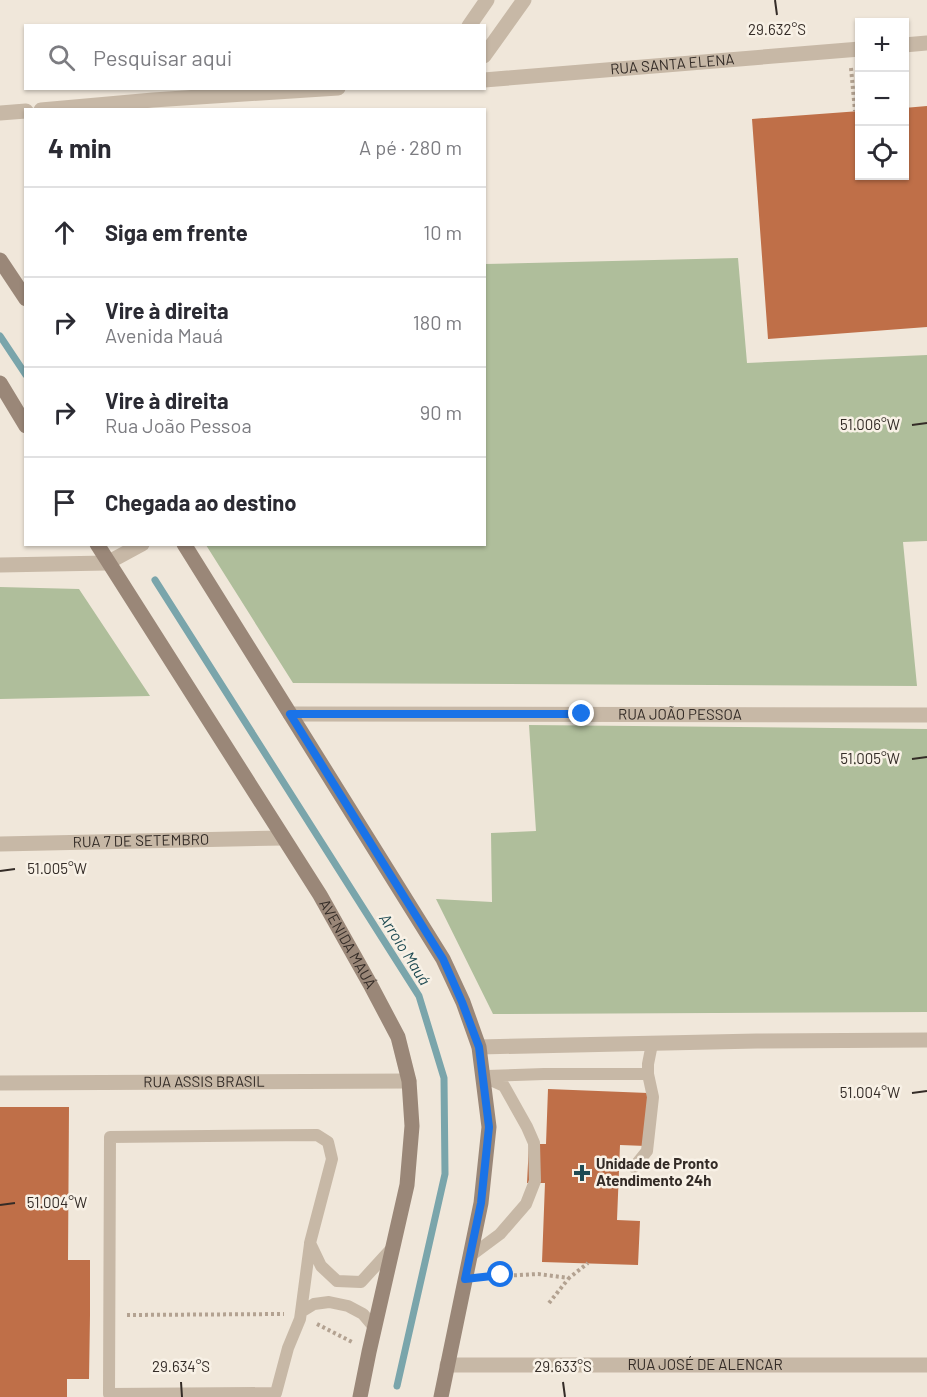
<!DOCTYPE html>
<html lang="pt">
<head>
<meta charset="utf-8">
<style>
  body { margin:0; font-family:Barlow,sans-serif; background:#f2f2f3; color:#2b2b33 }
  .controls { position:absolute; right:18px; top:18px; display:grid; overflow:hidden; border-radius:0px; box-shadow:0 2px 4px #0004 }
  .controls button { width:54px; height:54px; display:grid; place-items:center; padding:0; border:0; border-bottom:2px solid #e1e1e2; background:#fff; color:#2b2b33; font:30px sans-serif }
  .stop { position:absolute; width:18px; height:18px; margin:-14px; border:4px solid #1a73e8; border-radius:50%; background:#fff }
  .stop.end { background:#1a73e8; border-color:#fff; box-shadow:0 2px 6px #0008 }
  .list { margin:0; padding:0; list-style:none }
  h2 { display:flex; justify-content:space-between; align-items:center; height:78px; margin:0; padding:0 24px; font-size:26px }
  h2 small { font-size:20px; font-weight:400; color:#7c7c81 }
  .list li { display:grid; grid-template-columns:39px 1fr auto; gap:18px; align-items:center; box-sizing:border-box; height:90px; padding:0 24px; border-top:2px solid #e1e1e2 }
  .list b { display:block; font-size:22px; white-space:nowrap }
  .list p { margin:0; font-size:20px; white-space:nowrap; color:#7c7c81 }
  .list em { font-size:20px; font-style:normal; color:#7c7c81 }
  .icon { flex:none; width:33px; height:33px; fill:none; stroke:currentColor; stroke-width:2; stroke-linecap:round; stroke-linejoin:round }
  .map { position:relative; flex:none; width:927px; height:1397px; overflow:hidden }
  .search { position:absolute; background:#fff; box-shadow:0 2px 4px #0004; left:24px; top:24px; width:462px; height:66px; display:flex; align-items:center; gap:15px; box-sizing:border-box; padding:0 21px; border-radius:0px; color:#7c7c81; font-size:22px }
  .panel { position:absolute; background:#fff; box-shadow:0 2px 4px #0004; left:24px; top:108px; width:462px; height:438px; border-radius:0px }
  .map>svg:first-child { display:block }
  .green { fill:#afbe9b }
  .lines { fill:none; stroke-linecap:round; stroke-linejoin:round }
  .stream { stroke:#7aa5ab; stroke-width:7 }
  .building { fill:#bf6f48 }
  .path { stroke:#b3a291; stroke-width:4; stroke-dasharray:3 3; stroke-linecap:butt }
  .service { stroke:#c7b8a6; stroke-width:12 }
  .minor { stroke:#c7b8a6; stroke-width:15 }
  .secondary { stroke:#9a8778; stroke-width:15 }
  .route { stroke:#1a73e8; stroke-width:8 }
  .ticks { fill:none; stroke:#342c27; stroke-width:2 }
  .poi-dot { fill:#1f4b53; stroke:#f8f1e6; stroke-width:2 }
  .labels { text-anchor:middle; stroke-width:5; stroke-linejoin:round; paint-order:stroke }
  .street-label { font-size:15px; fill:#342c27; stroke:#f8f1e6 }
  .poi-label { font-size:15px; font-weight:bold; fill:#342c27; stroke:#f8f1e6; text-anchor:start }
  .water-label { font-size:16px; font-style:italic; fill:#1f4b53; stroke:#f8f1e6 }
  .ticks-label { font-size:15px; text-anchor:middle; fill:#342c27; stroke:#f8f1e6; stroke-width:5; stroke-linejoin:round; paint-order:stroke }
</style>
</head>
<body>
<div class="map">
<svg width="927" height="1397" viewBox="0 0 927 1397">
  <rect width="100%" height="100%" fill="#f0e7da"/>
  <path class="green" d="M738,258l9,105 180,-8v186l-24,1 14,144 -624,-3 -87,-138 278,-1 1,-280z
    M0,587l79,2 71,107 -150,3z
    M529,725l398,4v283l-434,2 -57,-115 56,3 -1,-69 45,-2z"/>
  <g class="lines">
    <path class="stream" d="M0,336l26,39
      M155,580l264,416 25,82 1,96 -48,212"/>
  </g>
  <path class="building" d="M927,106v221l-159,12 -16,-220 108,-8v65h44v-68z
    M548,1089l100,4 -2,53 -26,-1 -3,75 23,1 -2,44 -96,-3 3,-79h-18l2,-39h17z
    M0,1107h69l-1,153h22v55l-1,64h-22v18h-67z"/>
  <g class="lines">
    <path class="path" d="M851,68l4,43
      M484,1277l54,-3 31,4 19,-15
      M549,1303l20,-25
      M127,1315l157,-1
      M317,1324l35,18"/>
    <path class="service" d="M487,1076l57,-2h104v-10l4,-20
      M634,1167l13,-16 6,-54 -5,-23
      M469,1257l31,-23 26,-30 9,-23 -1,-38 -7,-16 -23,-41 -22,-10
      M301,1312l9,-68
      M374,1327l-11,-13 -15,-8 -19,-4 -15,2 -13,8 -1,7 -12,29 -12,45 -167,1 1,-257 207,-2 11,7 4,17 -22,84 11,23 16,15 24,1 31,-34"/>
    <g class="minor">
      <path d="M469,26l18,-26"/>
      <path d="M904,45l23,-2"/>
      <path d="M484,56l40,-56"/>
      <path id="s1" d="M484,80l376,-31"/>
      <path d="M41,110l112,-10 185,-12"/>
      <path d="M0,113l26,-2"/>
      <path d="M0,565l107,-2 35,-19"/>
      <path id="s2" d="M290,714l637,1"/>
      <path id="s3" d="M0,844l283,-6"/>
      <path d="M479,1047l278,-6 170,-1"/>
      <path id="s4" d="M0,1083l409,-2"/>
      <path id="s5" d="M447,1365h480"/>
    </g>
    <g class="secondary">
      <path d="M0,260l26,39"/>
      <path d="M0,383l26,43"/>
      <path id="s6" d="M97,544l223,351 50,89 28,53 11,44 3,45 -5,59 -38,167 -9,45"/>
      <path d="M184,544l259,415 20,43 16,45 10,80 -8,76 -40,194"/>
    </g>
  </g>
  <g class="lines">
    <path class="route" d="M501,1275l-36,4 16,-76 8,-76 -10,-80 -17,-45 -19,-43 -153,-245h292"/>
  </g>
  <path class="ticks" d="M775,0l2,15M912,425l15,-2M912,759l15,-2M0,871l15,-2M912,1093l15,-2M0,1205l15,-2M181,1382l1,15M563,1382l2,15"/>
  <path class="poi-dot" d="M579 1164h6v6h6v6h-6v6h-6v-6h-6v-6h6z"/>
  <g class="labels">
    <g class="street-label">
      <text dy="5" stroke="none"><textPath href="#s1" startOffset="189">RUA SANTA ELENA</textPath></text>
      <text dy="5" stroke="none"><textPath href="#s2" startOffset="390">RUA JOÃO PESSOA</textPath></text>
      <text dy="5" stroke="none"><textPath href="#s3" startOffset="141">RUA 7 DE SETEMBRO</textPath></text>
      <text dy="5" stroke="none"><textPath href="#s6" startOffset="472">AVENIDA MAUÁ</textPath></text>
      <text dy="5" stroke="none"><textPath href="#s4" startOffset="204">RUA ASSIS BRASIL</textPath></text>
      <text dy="5" stroke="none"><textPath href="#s5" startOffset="258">RUA JOSÉ DE ALENCAR</textPath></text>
    </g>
    <g class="poi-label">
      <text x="596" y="1169">Unidade de Pronto<tspan x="596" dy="17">Atendimento 24h</tspan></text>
    </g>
    <g class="water-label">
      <text transform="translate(405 949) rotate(58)" y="6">Arroio Mauá</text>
    </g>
  </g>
  <g class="ticks-label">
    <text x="777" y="35">29.632°S</text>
    <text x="870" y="430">51.006°W</text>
    <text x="870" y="764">51.005°W</text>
    <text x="57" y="874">51.005°W</text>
    <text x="870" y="1098">51.004°W</text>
    <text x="57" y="1208">51.004°W</text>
    <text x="181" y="1372">29.634°S</text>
    <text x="563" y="1372">29.633°S</text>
  </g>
</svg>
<div class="controls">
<button>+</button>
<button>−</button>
<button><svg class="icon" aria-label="locate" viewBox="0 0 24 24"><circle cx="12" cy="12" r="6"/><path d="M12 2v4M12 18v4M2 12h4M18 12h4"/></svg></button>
</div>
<div class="stop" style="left:501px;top:1275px"></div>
<div class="stop end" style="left:582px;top:714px"></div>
<div class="search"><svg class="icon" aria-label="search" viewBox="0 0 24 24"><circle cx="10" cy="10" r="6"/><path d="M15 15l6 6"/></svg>Pesquisar aqui</div>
<section class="panel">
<h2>4 min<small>A pé · 280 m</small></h2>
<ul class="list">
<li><svg class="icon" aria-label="ahead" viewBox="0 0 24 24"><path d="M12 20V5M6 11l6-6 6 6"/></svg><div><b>Siga em frente</b></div><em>10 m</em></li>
<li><svg class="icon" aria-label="right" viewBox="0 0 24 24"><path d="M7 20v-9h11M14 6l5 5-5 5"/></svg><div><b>Vire à direita</b><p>Avenida Mauá</p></div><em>180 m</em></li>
<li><svg class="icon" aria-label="right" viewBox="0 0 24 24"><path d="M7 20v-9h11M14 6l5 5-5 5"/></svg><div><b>Vire à direita</b><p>Rua João Pessoa</p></div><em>90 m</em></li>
<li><svg class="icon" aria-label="arrive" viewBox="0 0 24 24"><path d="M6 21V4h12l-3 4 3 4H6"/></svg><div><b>Chegada ao destino</b></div></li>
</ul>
</section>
</div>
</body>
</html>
